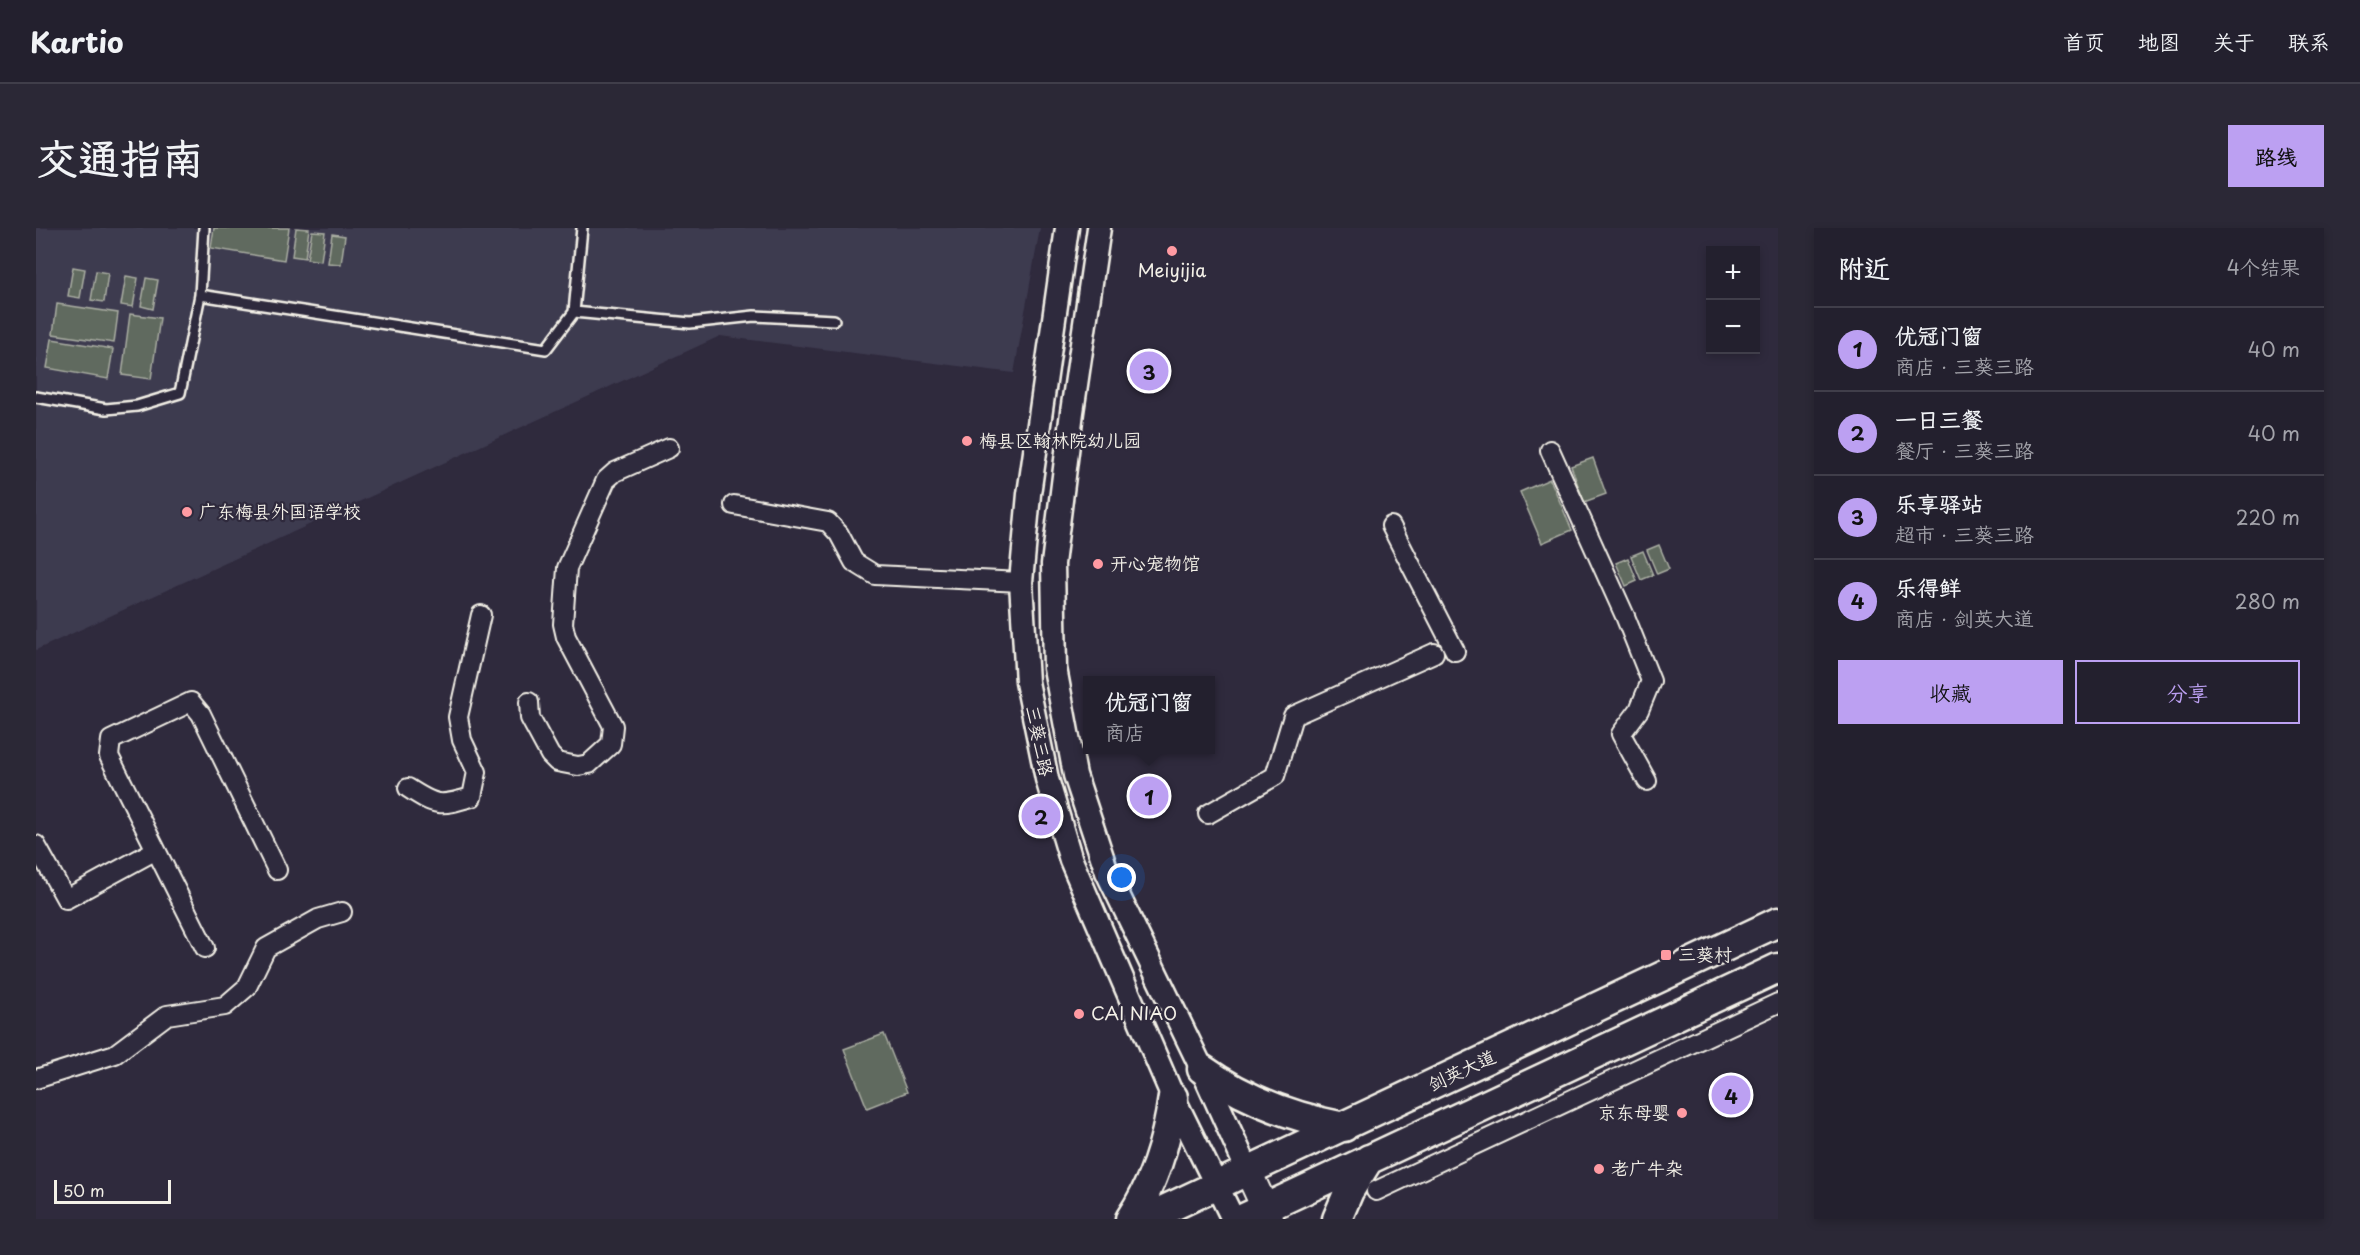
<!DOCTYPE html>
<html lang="zh">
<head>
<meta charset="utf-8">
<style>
  body { margin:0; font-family:"Playpen Sans","LXGW WenKai TC",sans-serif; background:#2b2836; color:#f1f3f6 }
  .controls { position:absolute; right:18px; top:18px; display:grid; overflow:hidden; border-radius:0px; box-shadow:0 3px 9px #0003 }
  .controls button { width:54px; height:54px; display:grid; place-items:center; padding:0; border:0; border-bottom:2px solid #403e4a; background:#23202e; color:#f1f3f6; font:30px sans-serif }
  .scale { position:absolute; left:18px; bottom:15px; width:117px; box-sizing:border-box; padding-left:6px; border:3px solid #f4f1e8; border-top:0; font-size:16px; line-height:21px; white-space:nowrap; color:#f4f1e8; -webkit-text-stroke:4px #2f2a3d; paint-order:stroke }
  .you { position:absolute; left:1086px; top:650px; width:21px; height:21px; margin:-15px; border:4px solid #fff; border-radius:50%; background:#1a73e8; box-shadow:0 0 0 9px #1a73e833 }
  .badge { display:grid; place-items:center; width:39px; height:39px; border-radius:50%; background:#bca0f2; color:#111; font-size:20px; font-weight:700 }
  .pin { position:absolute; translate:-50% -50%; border:3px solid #fff; box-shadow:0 2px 6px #0006 }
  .popup { position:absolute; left:1047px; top:448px; width:132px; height:78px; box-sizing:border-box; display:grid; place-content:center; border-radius:0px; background:#23202e; filter:drop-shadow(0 2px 4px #0005); font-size:20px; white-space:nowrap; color:#a3a3aa }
  .popup b { font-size:22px; color:#f1f3f6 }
  .popup::after { content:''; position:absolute; left:50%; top:100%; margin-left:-12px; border:12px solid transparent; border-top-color:#23202e }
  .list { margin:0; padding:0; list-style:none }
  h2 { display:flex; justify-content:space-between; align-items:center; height:78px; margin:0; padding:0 24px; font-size:26px }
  h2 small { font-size:20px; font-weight:400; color:#a3a3aa }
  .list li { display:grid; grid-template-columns:39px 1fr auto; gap:18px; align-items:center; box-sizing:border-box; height:84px; padding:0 24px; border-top:2px solid #403e4a }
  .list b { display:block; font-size:22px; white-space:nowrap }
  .list p { margin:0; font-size:20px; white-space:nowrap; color:#a3a3aa }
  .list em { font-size:20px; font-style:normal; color:#a3a3aa }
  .actions { display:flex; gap:12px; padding:18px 24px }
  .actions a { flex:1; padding:14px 0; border:2px solid #bca0f2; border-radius:0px; text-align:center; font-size:21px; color:#bca0f2 }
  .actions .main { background:#bca0f2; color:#111 }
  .map { position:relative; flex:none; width:1742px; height:991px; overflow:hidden; border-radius:0px }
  header { display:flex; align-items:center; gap:36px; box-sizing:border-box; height:84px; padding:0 30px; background:#23202e; border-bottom:2px solid #403e4a }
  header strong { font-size:28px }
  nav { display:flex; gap:33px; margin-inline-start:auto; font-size:21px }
  .intro { display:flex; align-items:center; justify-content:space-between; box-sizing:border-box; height:144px; padding:0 36px }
  h1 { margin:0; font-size:42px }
  .button { padding:15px 27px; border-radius:0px; background:#bca0f2; color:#111; font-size:21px; font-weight:700 }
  main { display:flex; gap:36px; padding:0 36px }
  aside { flex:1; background:#23202e; border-radius:0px; box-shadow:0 3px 9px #0003 }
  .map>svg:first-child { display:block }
  .built { fill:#3e3b50 }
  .green { fill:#616b5e; stroke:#aaaea3; stroke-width:1.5 }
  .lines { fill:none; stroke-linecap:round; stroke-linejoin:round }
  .service-casing { stroke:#f4f1e8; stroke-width:14 }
  .minor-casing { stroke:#f4f1e8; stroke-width:22 }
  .tertiary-casing { stroke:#f4f1e8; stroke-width:27 }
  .secondary-casing { stroke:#f4f1e8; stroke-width:30 }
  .primary-casing { stroke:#f4f1e8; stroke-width:33 }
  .service { stroke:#2f2a3d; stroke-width:9 }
  .minor { stroke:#2f2a3d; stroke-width:18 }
  .tertiary { stroke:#2f2a3d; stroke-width:22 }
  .secondary { stroke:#2f2a3d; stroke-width:26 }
  .primary { stroke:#2f2a3d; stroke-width:28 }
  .poi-dot { fill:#ff9aa2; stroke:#2f2a3d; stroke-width:2 }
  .labels { text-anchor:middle; stroke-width:4.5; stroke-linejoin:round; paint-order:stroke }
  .poi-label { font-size:18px; fill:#f4f1e8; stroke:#2f2a3d; text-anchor:start }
  .street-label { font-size:18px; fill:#f4f1e8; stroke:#2f2a3d }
</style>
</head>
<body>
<header>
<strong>Kartio</strong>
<nav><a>首页</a><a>地图</a><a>关于</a><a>联系</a></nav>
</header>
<div class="intro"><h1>交通指南</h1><a class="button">路线</a></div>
<main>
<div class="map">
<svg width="1742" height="991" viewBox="0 0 1742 991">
  <rect width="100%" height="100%" fill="#2f2a3d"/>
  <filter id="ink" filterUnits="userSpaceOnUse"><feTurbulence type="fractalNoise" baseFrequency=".0167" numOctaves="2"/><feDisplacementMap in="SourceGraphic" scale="12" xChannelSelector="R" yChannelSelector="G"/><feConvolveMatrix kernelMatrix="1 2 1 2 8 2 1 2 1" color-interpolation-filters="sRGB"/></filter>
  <g filter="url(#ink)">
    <path class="built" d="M0,0h1004l-26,145 -294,-37 -684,314z"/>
    <path class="green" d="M178,0h75l-5,32 -73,-12z
      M260,0l13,1 -4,29 -13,-2z
      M276,3l13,1 -4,29 -14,-2z
      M296,6l13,2 -4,28 -13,-1z
      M37,39l12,2 -5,29 -12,-2z
      M60,43l12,2 -4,29 -13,-2z
      M90,48l12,2 -5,29 -12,-2z
      M110,50l12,2 -5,29 -12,-3z
      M21,76l61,9 -4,30 -61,-9z
      M94,86l30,4 -9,61 -29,-4z
      M16,111l61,10 -5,30 -61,-11z
      M1557,230l13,36 -22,8 -13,-36z
      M1514,251l22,51 -30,13 -22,-51z
      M1623,317l10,24 -12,5 -10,-24z
      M1607,323l10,24 -12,5 -10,-24z
      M1592,330l9,23 -11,5 -10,-23z
      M848,806l23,58 -40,16 -23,-59z"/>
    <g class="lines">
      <defs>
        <path id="service" d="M164,67l346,54 28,-37 8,-84
          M538,84l116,11 64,-7 80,4
          M0,169l70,12 31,-3 43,-13 20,-98 4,-67"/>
        <path id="minor" d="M1514,222l75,166 26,65 -12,29 -18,24 26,47
          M698,277l94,17 11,12 15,28 21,13 146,7
          M1355,298l64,125
          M493,474l1,16 20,37 7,7 21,4 11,-2 22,-20 2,-18 -47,-89 -3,-13 4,-56 39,-88 9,-8 54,-24
          M372,560c29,19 32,18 64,9l5,-25 -15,-32 -4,-23 23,-102
          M1172,586l67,-38 18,-60 141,-63
          M0,617l30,54 90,-49
          M169,720l-96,-192 2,-16 80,-38 10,12 76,156
          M0,851l79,-25 52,-39 58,-9 22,-19 19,-39 52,-29 24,-7
          M1340,963l402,-188"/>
        <path id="tertiary" d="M1031,0l-38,266 -8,88 6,100 20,97 24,81 102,237 60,122
          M1063,0l-27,184 -19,152 2,104 20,107 32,97 95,197 46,102"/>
        <path id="secondary" d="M1212,943l22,48"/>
        <path id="primary" d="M1166,841c43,31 89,48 142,58
          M1094,991c25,-37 37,-78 43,-122
          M1109,991l633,-297
          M1206,991l536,-251
          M1301,991l12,-28 20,-32"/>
      </defs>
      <use href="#service" class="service-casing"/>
      <use href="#minor" class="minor-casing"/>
      <use href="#tertiary" class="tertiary-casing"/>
      <use href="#secondary" class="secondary-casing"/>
      <use href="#primary" class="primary-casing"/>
      <use href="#service" class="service"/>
      <use href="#minor" class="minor"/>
      <use href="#tertiary" class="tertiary"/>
      <use href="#secondary" class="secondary"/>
      <use href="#primary" class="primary"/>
    </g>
  </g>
  <g class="poi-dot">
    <circle cx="1136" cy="23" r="6"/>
    <circle cx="931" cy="213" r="6"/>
    <circle cx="151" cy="284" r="6"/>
    <circle cx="1062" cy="336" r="6"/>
    <rect x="1624" y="721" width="12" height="12" rx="3"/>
    <circle cx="1043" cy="786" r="6"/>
    <circle cx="1646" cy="885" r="6"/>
    <circle cx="1563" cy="941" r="6"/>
  </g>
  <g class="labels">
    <g class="poi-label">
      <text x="1136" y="49" text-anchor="middle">Meiyijia</text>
      <text x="943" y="219">梅县区翰林院幼儿园</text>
      <text x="163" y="290">广东梅县外国语学校</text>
      <text x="1074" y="342">开心宠物馆</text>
      <text x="1642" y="733">三葵村</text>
      <text x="1055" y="792">CAI NIAO</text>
      <text x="1634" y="891" text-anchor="end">京东母婴</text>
      <text x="1575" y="947">老广牛杂</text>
    </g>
    <g class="street-label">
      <text transform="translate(1003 513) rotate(78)" y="6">三葵三路</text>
      <text transform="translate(1426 843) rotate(-25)" y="6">剑英大道</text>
    </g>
  </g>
</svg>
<div class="controls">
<button>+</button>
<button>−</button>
</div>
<div class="scale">50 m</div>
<div class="you"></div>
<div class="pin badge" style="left:1113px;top:568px">1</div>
<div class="popup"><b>优冠门窗</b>商店</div>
<div class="pin badge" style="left:1005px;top:588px">2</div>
<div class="pin badge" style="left:1113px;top:143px">3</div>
<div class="pin badge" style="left:1695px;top:867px">4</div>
</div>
<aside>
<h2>附近<small>4个结果</small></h2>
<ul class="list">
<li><span class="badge">1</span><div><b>优冠门窗</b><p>商店 · 三葵三路</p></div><em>40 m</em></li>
<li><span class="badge">2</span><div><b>一日三餐</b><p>餐厅 · 三葵三路</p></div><em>40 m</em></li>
<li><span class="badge">3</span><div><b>乐享驿站</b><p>超市 · 三葵三路</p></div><em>220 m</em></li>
<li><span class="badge">4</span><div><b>乐得鲜</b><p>商店 · 剑英大道</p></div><em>280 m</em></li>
</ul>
<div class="actions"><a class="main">收藏</a><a>分享</a></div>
</aside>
</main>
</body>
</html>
